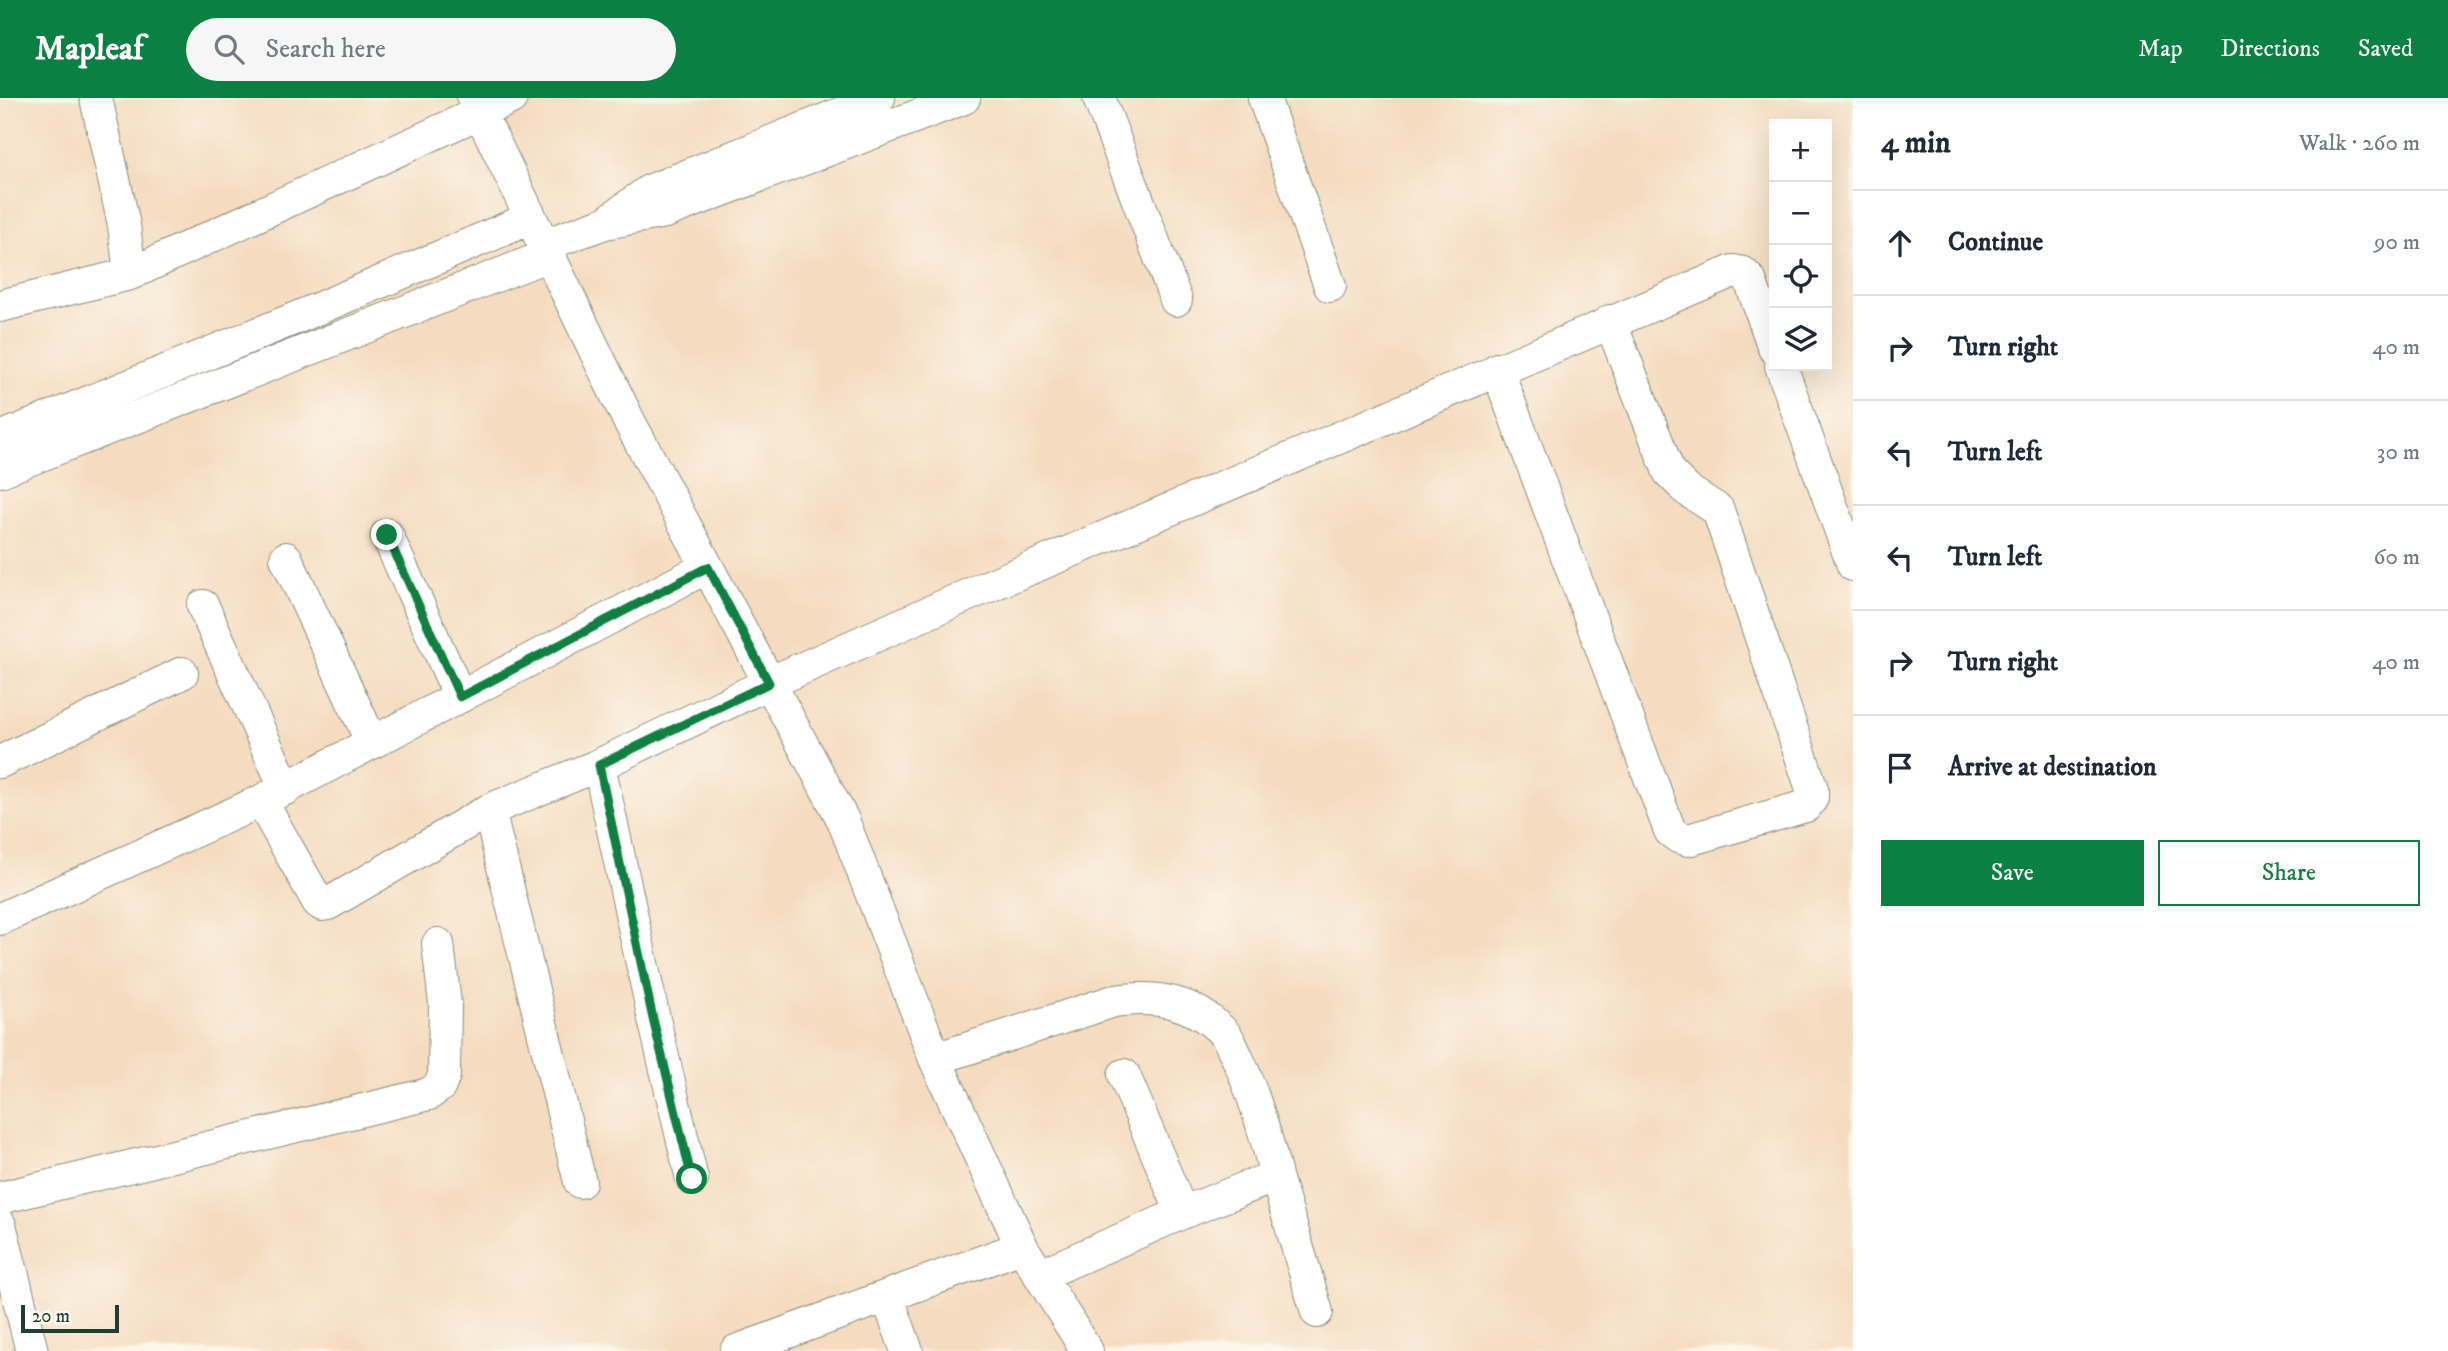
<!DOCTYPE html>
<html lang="en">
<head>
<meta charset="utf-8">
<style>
  body { margin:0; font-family:"IM FELL DW Pica",serif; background:#f6f6f7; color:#1f2937 }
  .controls { position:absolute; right:21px; top:21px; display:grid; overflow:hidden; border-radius:0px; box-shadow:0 7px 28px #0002 }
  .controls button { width:63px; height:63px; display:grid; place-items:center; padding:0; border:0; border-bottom:2px solid #e0e1e3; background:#fff; color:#1f2937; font:35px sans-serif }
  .scale { position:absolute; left:21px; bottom:18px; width:98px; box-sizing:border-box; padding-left:7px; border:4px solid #1f3d34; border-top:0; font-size:19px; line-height:24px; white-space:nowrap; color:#1f3d34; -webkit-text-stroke:5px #fbf7ec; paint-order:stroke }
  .stop { position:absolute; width:21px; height:21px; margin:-16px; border:5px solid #0b8043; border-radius:50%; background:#fff }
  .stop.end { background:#0b8043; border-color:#fff; box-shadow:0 2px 7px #0008 }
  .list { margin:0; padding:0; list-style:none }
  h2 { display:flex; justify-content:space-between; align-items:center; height:91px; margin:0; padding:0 28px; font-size:30px }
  h2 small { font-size:23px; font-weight:400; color:#747a83 }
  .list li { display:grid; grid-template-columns:46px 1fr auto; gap:21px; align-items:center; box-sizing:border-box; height:105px; padding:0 28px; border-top:2px solid #e0e1e3 }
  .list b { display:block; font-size:26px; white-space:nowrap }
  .list em { font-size:23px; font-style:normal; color:#747a83 }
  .actions { display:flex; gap:14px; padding:21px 28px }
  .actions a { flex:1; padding:16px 0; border:2px solid #0b8043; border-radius:0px; text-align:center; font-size:24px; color:#0b8043 }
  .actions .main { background:#0b8043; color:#fff }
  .icon { flex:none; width:38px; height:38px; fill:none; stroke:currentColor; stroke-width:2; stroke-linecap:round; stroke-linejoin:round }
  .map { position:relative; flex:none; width:1853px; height:1253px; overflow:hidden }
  header { display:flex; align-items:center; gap:42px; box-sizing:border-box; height:98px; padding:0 35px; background:#0b8043; color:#fff }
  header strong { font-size:33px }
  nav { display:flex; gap:38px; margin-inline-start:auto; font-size:24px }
  .search { width:490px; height:63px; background:#f6f6f7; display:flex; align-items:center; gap:18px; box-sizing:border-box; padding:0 24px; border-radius:38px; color:#747a83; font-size:26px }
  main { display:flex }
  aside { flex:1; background:#fff }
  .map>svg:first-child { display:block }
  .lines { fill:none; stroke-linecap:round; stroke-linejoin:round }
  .minor-casing { stroke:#8a8c7a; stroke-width:34 }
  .minor { stroke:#fff; stroke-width:32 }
  .route { stroke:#0b8043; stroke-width:9 }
</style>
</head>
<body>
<header>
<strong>Mapleaf</strong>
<div class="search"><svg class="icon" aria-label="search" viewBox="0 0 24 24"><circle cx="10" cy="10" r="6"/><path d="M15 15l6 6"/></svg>Search here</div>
<nav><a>Map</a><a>Directions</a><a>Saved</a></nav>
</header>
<main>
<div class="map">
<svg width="1853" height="1253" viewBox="0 0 1853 1253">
  <rect width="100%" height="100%" fill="#fbf7ec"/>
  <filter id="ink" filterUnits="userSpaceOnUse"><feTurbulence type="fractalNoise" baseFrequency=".0143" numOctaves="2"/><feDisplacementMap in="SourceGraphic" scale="14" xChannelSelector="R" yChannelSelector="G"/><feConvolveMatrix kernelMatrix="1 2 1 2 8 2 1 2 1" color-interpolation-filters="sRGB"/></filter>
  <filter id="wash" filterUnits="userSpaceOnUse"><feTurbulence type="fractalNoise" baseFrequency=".00686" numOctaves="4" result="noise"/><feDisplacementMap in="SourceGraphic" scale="28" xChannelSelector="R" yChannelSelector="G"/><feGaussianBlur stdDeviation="1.57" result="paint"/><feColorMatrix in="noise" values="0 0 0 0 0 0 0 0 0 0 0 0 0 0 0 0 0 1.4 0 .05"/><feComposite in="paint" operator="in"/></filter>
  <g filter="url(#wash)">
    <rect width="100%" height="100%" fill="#f5dcc0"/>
  </g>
  <g filter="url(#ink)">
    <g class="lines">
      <defs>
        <path id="minor" d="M473,0l155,321 215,401 92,239 87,188 65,104
          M1099,0l77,202
          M1264,0l66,188
          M612,120l37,-27 230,-93
          M544,147l61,-22 60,-11 299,-114
          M130,176l381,-176
          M0,208l130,-32 -6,-49 -28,-127
          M1781,268l72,199
          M1497,271l173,462 8,6 10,3 118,-34 6,-8v-9l-94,-279 -31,-20 -18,-18 -59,-151
          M0,340l296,-120 235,-100
          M0,373l549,-216
          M387,437l73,162
          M286,460l86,185
          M203,508l83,183
          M0,664l182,-89
          M599,667l55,254 38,160
          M261,703l57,101 4,3 6,-1 161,-94 110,-45 170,-82 215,-95 749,-317 10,2 7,7 24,68
          M489,712l91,372
          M0,821l261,-118 446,-234
          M935,961l179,-58c43,-6 79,0 110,32 6,6 9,17 13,24 18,39 29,78 39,119
          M1124,977l58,138
          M0,1100l429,-104 11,-8 4,-11 1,-71 -7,-60
          M0,1127l32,126
          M1040,1177l142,-62 94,-37 41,136
          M887,1198l20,55
          M736,1253l286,-104"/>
      </defs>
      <use href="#minor" class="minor-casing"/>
      <use href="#minor" class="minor"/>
    </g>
  </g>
  <g class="lines" filter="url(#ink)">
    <path class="route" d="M387,437l73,162 248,-130 61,116 -170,82 54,254 39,160"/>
  </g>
</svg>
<div class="controls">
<button>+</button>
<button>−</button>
<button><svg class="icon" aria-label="locate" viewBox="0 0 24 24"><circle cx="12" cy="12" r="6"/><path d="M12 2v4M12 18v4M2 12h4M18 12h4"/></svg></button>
<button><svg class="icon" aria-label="layers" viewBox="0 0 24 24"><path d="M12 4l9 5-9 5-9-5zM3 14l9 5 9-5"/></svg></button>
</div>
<div class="scale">20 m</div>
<div class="stop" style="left:692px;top:1081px"></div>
<div class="stop end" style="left:387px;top:437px"></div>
</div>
<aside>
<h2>4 min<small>Walk · 260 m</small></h2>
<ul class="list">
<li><svg class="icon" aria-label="ahead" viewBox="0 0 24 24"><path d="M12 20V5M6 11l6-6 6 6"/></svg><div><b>Continue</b></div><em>90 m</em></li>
<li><svg class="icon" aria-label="right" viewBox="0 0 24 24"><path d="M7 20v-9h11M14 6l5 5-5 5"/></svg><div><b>Turn right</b></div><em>40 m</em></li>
<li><svg class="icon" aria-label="left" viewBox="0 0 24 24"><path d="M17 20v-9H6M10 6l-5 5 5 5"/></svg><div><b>Turn left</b></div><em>30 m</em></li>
<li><svg class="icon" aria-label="left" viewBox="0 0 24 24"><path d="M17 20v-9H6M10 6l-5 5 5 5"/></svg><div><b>Turn left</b></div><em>60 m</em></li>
<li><svg class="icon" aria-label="right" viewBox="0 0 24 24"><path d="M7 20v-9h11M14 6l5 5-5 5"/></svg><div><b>Turn right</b></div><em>40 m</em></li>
<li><svg class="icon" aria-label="arrive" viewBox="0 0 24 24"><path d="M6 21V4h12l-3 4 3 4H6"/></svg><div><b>Arrive at destination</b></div></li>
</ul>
<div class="actions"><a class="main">Save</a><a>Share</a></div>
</aside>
</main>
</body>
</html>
